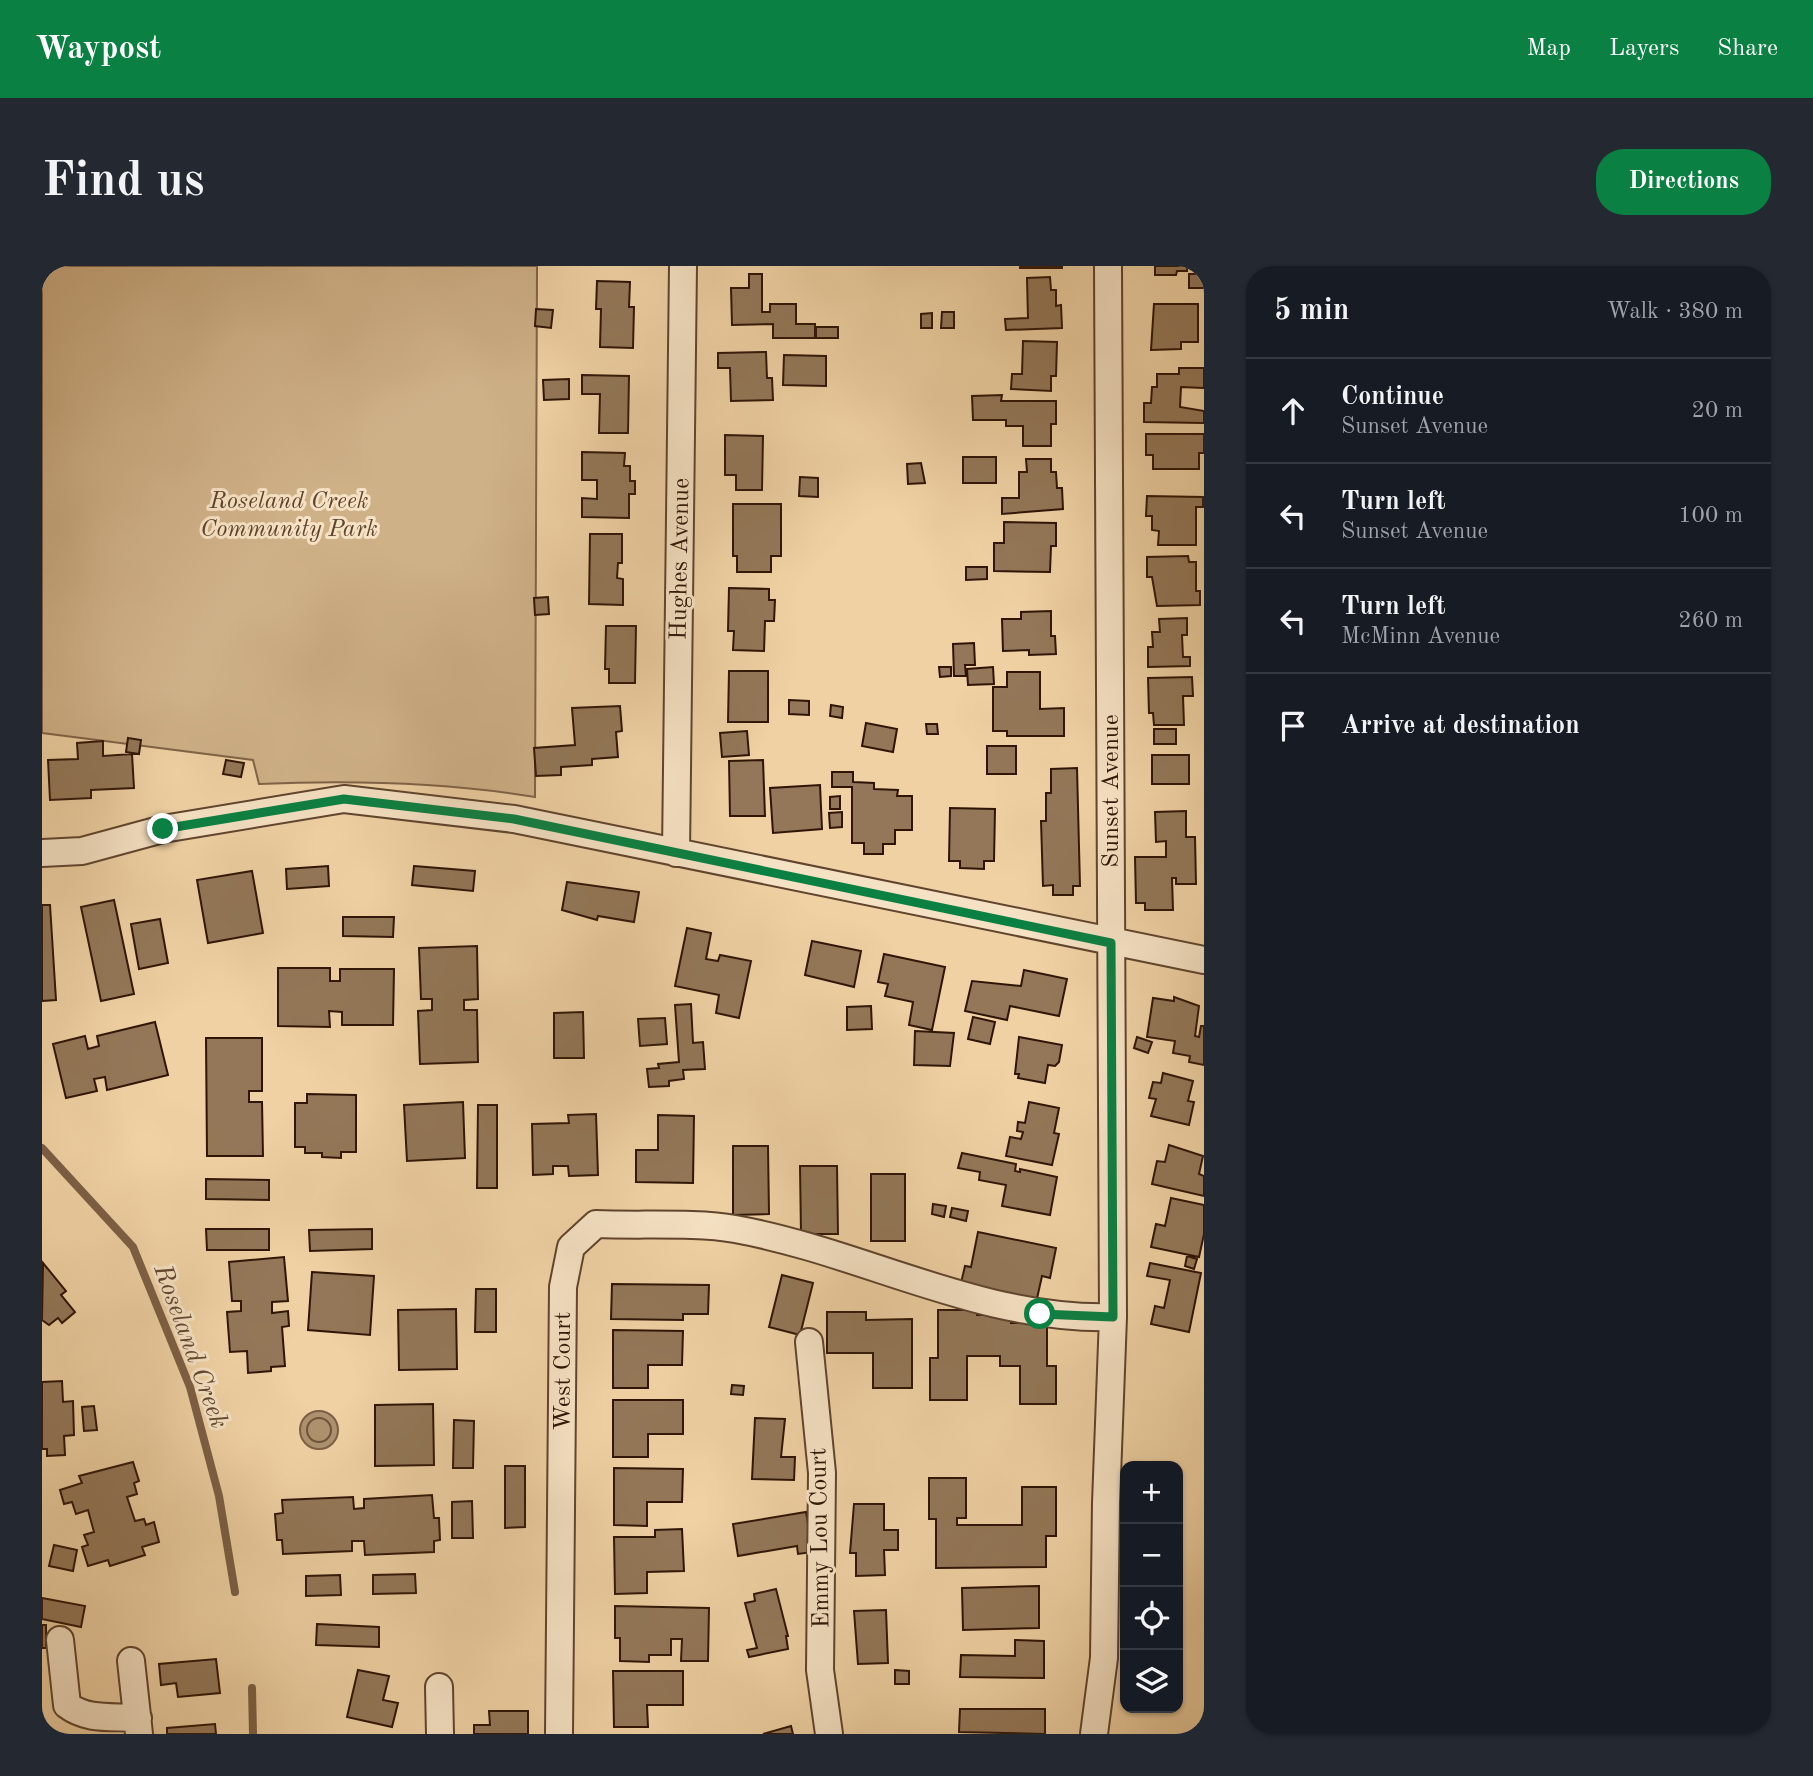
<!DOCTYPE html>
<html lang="en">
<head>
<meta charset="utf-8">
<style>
  body { margin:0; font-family:"Old Standard TT",serif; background:#242831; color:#f1f3f6 }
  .controls { position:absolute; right:21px; bottom:21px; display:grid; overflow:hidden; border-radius:14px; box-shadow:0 2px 5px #0004 }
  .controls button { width:63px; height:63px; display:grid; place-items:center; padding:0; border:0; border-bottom:2px solid #363941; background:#171b24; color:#f1f3f6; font:35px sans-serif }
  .stop { position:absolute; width:21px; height:21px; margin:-16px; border:5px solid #0b8043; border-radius:50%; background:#fff }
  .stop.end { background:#0b8043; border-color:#fff; box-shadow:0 2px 7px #0008 }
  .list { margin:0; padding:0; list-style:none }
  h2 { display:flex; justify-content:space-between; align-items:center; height:91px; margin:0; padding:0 28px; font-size:30px }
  h2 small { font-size:23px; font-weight:400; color:#9ea1a6 }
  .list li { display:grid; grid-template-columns:46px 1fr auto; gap:21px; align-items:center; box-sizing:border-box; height:105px; padding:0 28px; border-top:2px solid #363941 }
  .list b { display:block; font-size:26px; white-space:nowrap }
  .list p { margin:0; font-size:23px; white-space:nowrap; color:#9ea1a6 }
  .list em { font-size:23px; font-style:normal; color:#9ea1a6 }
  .icon { flex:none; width:38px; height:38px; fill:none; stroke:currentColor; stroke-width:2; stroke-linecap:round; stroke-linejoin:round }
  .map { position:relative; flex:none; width:1162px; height:1468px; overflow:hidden; border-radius:28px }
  header { display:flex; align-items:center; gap:42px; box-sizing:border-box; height:98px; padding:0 35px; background:#0b8043; color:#fff }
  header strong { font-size:33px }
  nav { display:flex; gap:38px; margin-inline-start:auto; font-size:24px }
  .intro { display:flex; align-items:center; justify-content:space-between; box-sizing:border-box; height:168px; padding:0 42px }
  h1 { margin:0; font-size:49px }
  .button { padding:18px 32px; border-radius:28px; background:#0b8043; color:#fff; font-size:24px; font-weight:700 }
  main { display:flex; gap:42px; padding:0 42px }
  aside { flex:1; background:#171b24; border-radius:28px; box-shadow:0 2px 5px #0004 }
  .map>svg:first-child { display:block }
  .green { fill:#cfb188; stroke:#806348; stroke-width:2 }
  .water { fill:#ae916e; stroke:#7c5f45; stroke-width:2 }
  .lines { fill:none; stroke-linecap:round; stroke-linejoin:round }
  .shore { stroke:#6f533a; stroke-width:2 }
  .stream { stroke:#7c5f45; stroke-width:8 }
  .building { fill:#937758; stroke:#301507; stroke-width:2 }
  .street-casing { stroke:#60442e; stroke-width:30 }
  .street { stroke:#f5e1c3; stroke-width:26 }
  .route { stroke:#0b8043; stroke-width:9 }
  .labels { text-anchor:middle; stroke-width:6; stroke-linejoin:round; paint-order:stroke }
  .park-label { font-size:24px; font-style:italic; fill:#60442e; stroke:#f5e1c3 }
  .street-label { font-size:24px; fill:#301507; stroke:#f5e1c3 }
  .water-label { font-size:26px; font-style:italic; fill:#624730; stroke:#f5e1c3 }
</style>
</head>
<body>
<header>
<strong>Waypost</strong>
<nav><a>Map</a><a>Layers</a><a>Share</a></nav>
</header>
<div class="intro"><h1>Find us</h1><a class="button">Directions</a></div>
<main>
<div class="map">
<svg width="1162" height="1468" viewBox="0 0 1162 1468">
  <rect width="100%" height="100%" fill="#efd1a3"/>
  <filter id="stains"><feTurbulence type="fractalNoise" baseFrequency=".00286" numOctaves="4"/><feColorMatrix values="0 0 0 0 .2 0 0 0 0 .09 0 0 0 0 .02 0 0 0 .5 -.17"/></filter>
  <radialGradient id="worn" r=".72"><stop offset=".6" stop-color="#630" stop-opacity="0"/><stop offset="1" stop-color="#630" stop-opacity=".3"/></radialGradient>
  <path class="green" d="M0,0h495l-2,531c-91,-15 -184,-17 -276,-13l-6,-24 -211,-27z"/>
  <path class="water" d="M258 1164a19 19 0 1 1 38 0a19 19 0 1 1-38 0Z"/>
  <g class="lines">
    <path class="shore" d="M265 1164a12 12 0 1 1 24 0a12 12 0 1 1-24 0Z"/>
    <path class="stream" d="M0,882l91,99 57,140 29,109 16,96
      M210,1422l1,46"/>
  </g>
  <path class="building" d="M978,0h42v2h-42z
    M1113,0h32v5h-10l-1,4h-21z
    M707,8h13v38h8v-8h26v20h19v14h-42v-14l-41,1 -1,-37h18z
    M1147,8h15v14h-15z
    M1008,11l1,13h5v16l5,-1 1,23 -56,2 -1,-11 23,-1 -1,-40z
    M555,15l33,1 -1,25h5l-1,41 -33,-1 1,-38h-5z
    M1112,38h44v38h-17v7l-30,1z
    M494,43l17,1 -2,18 -16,-2z
    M900,46h12v16h-13z
    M890,47v15h-11v-14z
    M774,61h22v11h-22z
    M981,75l34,1 -1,34h-5v15l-40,-2 1,-15h10z
    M724,86l1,26h5l1,22 -42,1 -1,-33h-12v-15z
    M742,89l42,1v30l-43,-1z
    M1137,102h25v20l-23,-1 -1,20 24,4v12l-60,-1v-19h7l1,-16h5v-13h22z
    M540,109l47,1 -1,57h-29l1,-39h-18z
    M527,113v20l-25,1 -1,-20z
    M960,129l-1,6h55v23h-5v22h-28v-20h-17v-6h-33l-1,-24z
    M1104,168h58v19h-5v16h-46v-14h-7z
    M683,169l38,1 -1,54h-26v-15h-11z
    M540,186l43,1 -1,13h6v15h5v13h-6v24l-47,-1v-19l15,1v-19h-15z
    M921,191h33v26h-33z
    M984,193h25v13h5l1,16h5l1,21 -61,5v-16h17v-26h8z
    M879,197l4,20 -17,1 -1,-20z
    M758,211l18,1v19l-19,-1z
    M1105,230l56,1v10h-7v38h-38l1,-14 -7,-1v-14h-6z
    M691,238h48v52h-10v16h-34v-16h-4z
    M962,256l52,1v23h-5l-1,26 -56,-1v-28h10z
    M548,268h32v29h-4l-1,15 6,1v26l-34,-1z
    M1146,290l1,6h7v29h4v14l-43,1 -5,-29h-5v-20z
    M924,301h21v12l-21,1z
    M687,322l40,1v11h6l-1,21h-9l-1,30 -31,-1 1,-19h-6z
    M506,331l1,17 -14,1 -1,-17z
    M1009,345v25h4l1,18 -27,1v-5l-26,1 -1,-32h19v-7z
    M1145,352v17h-5l1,22h7v9l-42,1v-20h5l-1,-15h8l-1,-13z
    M564,360h30l-1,57h-26v-14h-4z
    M932,377l1,22h-10l1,11h-12l-1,-32z
    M897,401h12v9l-11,1z
    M951,401l1,17 -26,1 -1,-16z
    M687,405h39v51h-40z
    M965,406h33v37l24,-1v28h-57v-5h-14v-44h14z
    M1150,411l1,19h-10l1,29h-30l-1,-12h-4l-1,-35z
    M747,434l20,1v14l-20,-1z
    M789,439l12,2 -1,11 -12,-2z
    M578,440l2,25 -6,1 2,25 -26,2v6l-31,2v8l-25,1 -2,-28 41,-3 -3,-37z
    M824,457l31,6 -4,23 -31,-6z
    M884,458h11l1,10h-11z
    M1112,463h22v15h-22z
    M705,465l2,24 -27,2 -2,-24z
    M86,472l13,2 -2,14 -13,-2z
    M61,475v15l29,-2 2,34 -43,2v8l-41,2 -2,-40 30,-1 -1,-16z
    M945,480h29v28h-29z
    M1110,489h37v29h-37z
    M184,494l18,3 -3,14 -18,-3z
    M721,494l2,56h-35l-1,-55z
    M1035,502l3,118h-7v9h-20v-10l-10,1 -2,-65h5v-28h5v-24z
    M790,506h21v10l21,1v6l24,1 -1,6h15v34h-17v14h-12v10h-19v-11h-12v-56h-20z
    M778,519l2,44 -49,4 -3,-45z
    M798,530v13h-10v-12z
    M908,542l45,1 -1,52h-10v8l-24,-1v-7h-11z
    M1144,545v26h9l1,47h-20v-6h-4l1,32h-28v-7h-9l-1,-46h31v-16l-10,1 -1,-30z
    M800,546v15l-12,1 -1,-15z
    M286,600l1,20 -42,3 -1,-20z
    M372,600l61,5 -2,20 -61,-6z
    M210,605l11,62 -55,10 -11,-63z
    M525,616l72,10 -5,30 -36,-6 -1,4 -35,-10z
    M72,634l20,94 -33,7 -20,-94z
    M0,639h8l6,95 -14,1z
    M301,651h51l-1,20 -50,-1z
    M118,653l8,44 -29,6 -8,-45z
    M645,662l24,5 -5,26 12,2 2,-6 31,6 -12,57 -23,-5 3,-18 -44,-9z
    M770,675l49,10 -7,36 -49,-12z
    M435,680l1,53 -14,1v10h13l1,52 -58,2 -2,-53 14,-1v-11h-11l-2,-51z
    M842,688l61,13 -13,63 -23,-5 4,-23 -28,-6 3,-12 -10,-2z
    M236,702h52v13h10v-12h54l-1,56h-51v-13l-13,-1 1,16 -52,-1z
    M982,704l43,9 -8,37 -49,-10 -3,14 -42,-9 7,-30 49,5z
    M1132,731l25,9 -4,30 4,1 2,-11h3v39l-15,-3 1,-6 -17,-3 2,-12 -28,-4 6,-39 21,3z
    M649,738l2,39 10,-1 2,27 -22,1 1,9 -15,2v5l-20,1 -2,-18 12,-1 -1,-4 21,-2 -4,-57z
    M829,740l1,23 -25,1v-23z
    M541,746l1,46h-30v-45z
    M931,751l22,5 -5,22 -22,-5z
    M623,752l2,26 -27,2 -2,-27z
    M113,756l13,53 -61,15 -2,-13 -11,2 3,12 -31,7 -13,-54 32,-8 3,13 11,-3 -2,-10z
    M873,765l39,2 -4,33 -36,-1z
    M977,771l43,8 -3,17 -4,4 -7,-1 -3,18 -27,-5 1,-4h-4z
    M1095,771l15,5 -4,11 -14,-5z
    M164,772h56v53h-13v11h13l1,54h-56z
    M1121,807l30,8 -5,20 6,1 -5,23 -38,-9 5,-17 -7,-1 4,-16 8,1z
    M265,828l49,1v57h-15v6l-19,-1v-4h-17v-6h-10v-44h12z
    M421,836l2,56 -58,3 -3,-56z
    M987,836l30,6 -5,25 5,1 -7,31 -46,-9 4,-19 11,2 2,-7 -6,-1 1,-9 7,1z
    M436,839h19v83h-20z
    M554,848l2,61 -29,1 -1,-10h-15v8l-20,1 -1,-51 37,-1 -1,-8z
    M616,849l36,1 -1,67 -57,-1v-32h22z
    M1127,879l34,11 -4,18 5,2v20l-52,-12 5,-23 8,1z
    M691,880h35l1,68 -36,1z
    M920,887l54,11 -1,7 5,1v-3l37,8 -7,38 -48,-9 4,-21 -27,-5 1,-8 -22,-4z
    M758,900h37l1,68h-37z
    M829,908h34v67h-34z
    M164,913l63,1v20l-63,-1z
    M1129,932l33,7v29l-5,23 -48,-10 5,-23 9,2z
    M891,938l13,2 -2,11 -12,-3z
    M910,942l16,3 -2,10 -16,-4z
    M164,963h63v21h-62z
    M330,963v20l-62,2 -1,-21z
    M936,966l78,16 -6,30 -8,-2 -6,27 -76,-16 5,-21 6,1z
    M1145,990l10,3 -3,10 -9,-3z
    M242,991l4,44 -16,1v11l16,-2 1,15 -7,1 3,39 -14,1v4l-23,2 -1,-22 -17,1 -3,-40 14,-1v-10h-9l-3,-39z
    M1,997l23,28 -5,4 14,17 -13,11 -4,-5 -9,7 -7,-5z
    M1108,997l51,10 -12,59 -38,-8 4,-18 9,2 6,-28 -23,-4z
    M270,1006l62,4 -4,59 -62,-5z
    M740,1009l31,8 -13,52 -31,-8z
    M570,1018l97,1 -1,29h-25v6l-72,-1z
    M434,1023h20v43h-21z
    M414,1043l1,60 -58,1 -1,-60z
    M896,1044h39v5h34v8h36v43h9v38h-36v-38h-20v-10h-33v44h-37v-42h8z
    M785,1046h39v8l46,-1v69h-39v-35h-46z
    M571,1064l70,1 -1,34h-34v23h-35z
    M20,1115l1,21 10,-1 1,34 -10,1 1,19 -18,1v-7h-5v-67z
    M690,1119l12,1 -1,9 -12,-1z
    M571,1134h70v34h-35v23h-35z
    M391,1138l1,61 -59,1v-61z
    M52,1140l3,24 -13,1 -2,-24z
    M713,1152l30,1 -4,38h14l-1,23 -42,-1z
    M412,1154l20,1 -1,47h-20z
    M91,1196l6,19 -5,2 3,11 -10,3 8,24 9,-2 2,6 8,-3 5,20 -17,5 3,8 -35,11 -2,-6 -20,6 -6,-19 6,-2 -4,-10 10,-3 -6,-22 -12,4 -4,-12 -8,2 -4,-14 22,-7 -3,-7z
    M463,1200h20v61l-20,1z
    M572,1202l69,1 -1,33h-35v24l-33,-1z
    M887,1212h37v40h-9v7h65v-38h34v49h-10v31l-110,1v-49h-7z
    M390,1229l2,23h5l1,22 -6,1v11l-69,3 -1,-14h-12v10l-69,3 -1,-14h-5l-2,-26 8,-1 -1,-13 71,-3 1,12 10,-1v-9z
    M430,1235l1,37h-21v-36z
    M812,1238h30v26h14v20h-14l1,25 -29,1v-23h-6z
    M764,1246l7,40 -15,2 -1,-8 -59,10 -5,-32z
    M640,1263l2,42 -37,1v21l-32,1 -1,-57h41v-7z
    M12,1279l23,5 -4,21 -24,-5z
    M373,1308l1,19 -43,1v-19z
    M298,1309l1,20 -35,1v-20z
    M997,1320v42l-76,2 -1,-42z
    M734,1323l12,47h-2l2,13 -39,8 -2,-7 10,-2 -12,-45 10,-2 -1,-7z
    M0,1332l43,8 -4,21 -39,-8z
    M573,1340l94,2 -1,53h-27l1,-22h-11v16h-22v7l-29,-1v-23h-5z
    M844,1344l2,53 -30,1 -4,-53z
    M275,1358l62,3v20l-63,-2z
    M0,1359h4v23h-4z
    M973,1374l29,1v37l-84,-1 1,-22 54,1z
    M174,1393l4,34 -42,4 -2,-14 -15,2 -2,-21z
    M316,1404l31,6 -6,24 15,3 -6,24 -45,-10z
    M853,1404l14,1v13h-14z
    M571,1405h70v34h-36l1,22h-34z
    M918,1443h85v25l-86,-2z
    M447,1445h39v23h-54v-9h16z
    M173,1458l1,10h-49v-6z
    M749,1460l2,8h-30z"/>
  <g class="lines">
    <defs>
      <path id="street" d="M0,587l40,-2 81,-22 181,-30 170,20 690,141
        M634,587l7,-587
        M767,1076l13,131 -2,197 9,64
        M18,1374l7,65c21,16 45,11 71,13
        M89,1395l8,73
        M397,1421l1,47
        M517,1468l4,-447 8,-40 25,-23c43,2 99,-2 139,5 128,23 245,92 378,88
        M1052,1468l10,-76 2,-155 7,-186 -5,-1051"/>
    </defs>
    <use href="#street" class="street-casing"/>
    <use href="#street" class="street"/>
  </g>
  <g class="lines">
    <path class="route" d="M121,563l181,-30 170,20 597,124 2,374 -73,-3"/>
  </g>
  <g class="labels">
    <g class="park-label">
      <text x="247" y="242">Roseland Creek<tspan x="247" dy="28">Community Park</tspan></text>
    </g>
    <g class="street-label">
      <text transform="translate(637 293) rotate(-89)" y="8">Hughes Avenue</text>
      <text transform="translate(1068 525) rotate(-90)" y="8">Sunset Avenue</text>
      <text transform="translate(520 1105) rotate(-90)" y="8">West Court</text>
      <text transform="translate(777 1272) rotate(-91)" y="8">Emmy Lou Court</text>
    </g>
    <g class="water-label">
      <text transform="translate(150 1080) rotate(70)" y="9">Roseland Creek</text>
    </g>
  </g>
  <rect width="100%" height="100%" filter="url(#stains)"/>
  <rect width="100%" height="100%" fill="url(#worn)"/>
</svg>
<div class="controls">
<button>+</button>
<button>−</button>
<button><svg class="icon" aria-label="locate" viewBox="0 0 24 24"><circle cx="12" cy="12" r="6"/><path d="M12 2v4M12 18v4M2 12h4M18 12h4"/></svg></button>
<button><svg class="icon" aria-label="layers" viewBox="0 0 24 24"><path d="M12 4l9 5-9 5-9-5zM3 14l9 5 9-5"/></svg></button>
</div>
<div class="stop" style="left:998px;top:1048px"></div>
<div class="stop end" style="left:121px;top:563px"></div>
</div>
<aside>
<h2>5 min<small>Walk · 380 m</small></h2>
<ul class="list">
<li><svg class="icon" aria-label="ahead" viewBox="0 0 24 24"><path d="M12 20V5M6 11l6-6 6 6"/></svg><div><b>Continue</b><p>Sunset Avenue</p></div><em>20 m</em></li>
<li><svg class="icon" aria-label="left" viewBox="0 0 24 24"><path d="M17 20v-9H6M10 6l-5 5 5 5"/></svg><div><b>Turn left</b><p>Sunset Avenue</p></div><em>100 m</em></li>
<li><svg class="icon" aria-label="left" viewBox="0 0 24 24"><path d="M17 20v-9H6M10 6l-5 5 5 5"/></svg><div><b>Turn left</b><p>McMinn Avenue</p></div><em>260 m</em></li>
<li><svg class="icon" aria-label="arrive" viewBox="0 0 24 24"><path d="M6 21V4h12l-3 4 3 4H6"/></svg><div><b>Arrive at destination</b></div></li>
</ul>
</aside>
</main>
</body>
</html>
